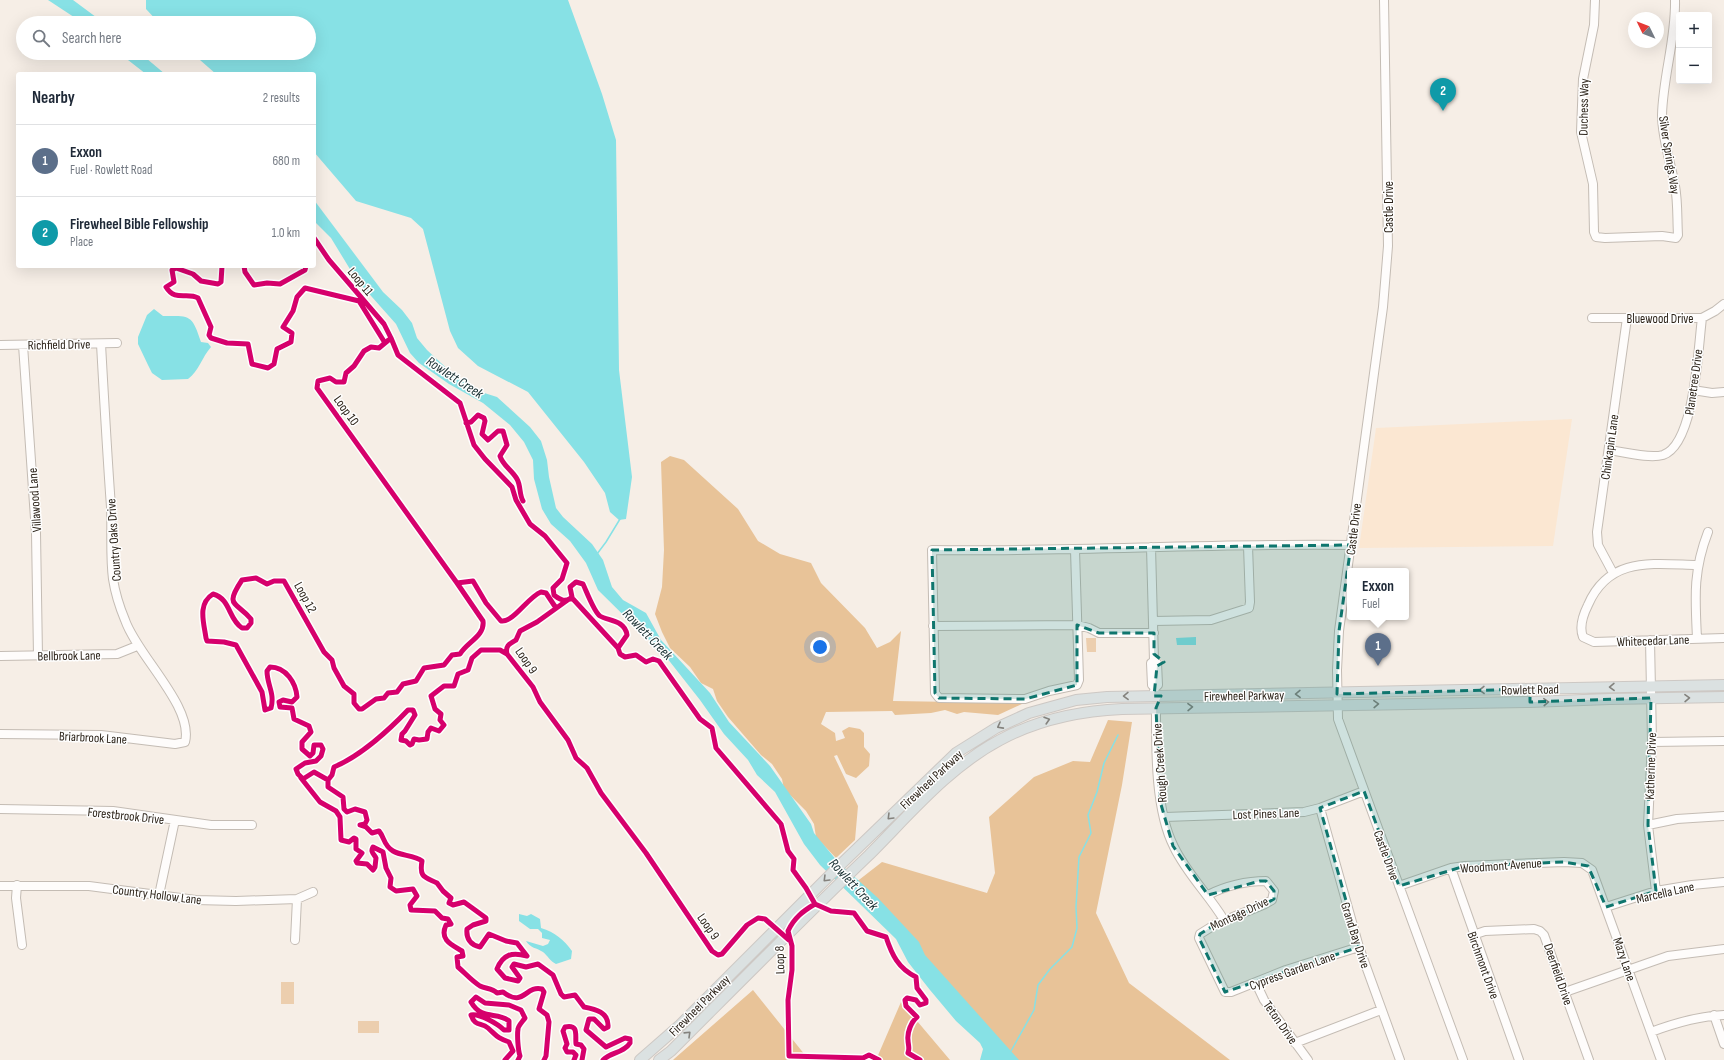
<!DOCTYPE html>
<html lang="en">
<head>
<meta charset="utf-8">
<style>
  body { margin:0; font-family:"Sofia Sans Condensed",sans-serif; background:#f6f6f7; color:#1f2937 }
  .controls { position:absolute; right:12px; top:12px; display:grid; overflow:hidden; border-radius:4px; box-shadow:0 4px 16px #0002 }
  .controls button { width:36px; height:36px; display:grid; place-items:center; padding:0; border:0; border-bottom:1px solid #e0e1e3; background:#fff; color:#1f2937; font:20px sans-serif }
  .compass { position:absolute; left:1628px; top:12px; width:36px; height:36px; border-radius:50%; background:#fff; box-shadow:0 4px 16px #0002; rotate:313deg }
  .you { position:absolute; left:820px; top:647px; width:14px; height:14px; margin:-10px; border:3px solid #fff; border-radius:50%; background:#1a73e8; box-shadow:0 0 0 6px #1a73e833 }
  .badge { display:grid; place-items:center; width:26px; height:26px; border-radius:50%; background:#111827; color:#fff; font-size:13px; font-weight:700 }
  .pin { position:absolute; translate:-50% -33px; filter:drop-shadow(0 1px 2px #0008) }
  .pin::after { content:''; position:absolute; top:21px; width:14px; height:12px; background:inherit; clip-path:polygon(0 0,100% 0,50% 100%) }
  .popup { position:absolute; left:1347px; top:568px; width:62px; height:52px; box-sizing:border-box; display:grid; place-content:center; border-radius:4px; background:#fff; filter:drop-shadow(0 1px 3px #0005); font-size:13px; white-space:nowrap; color:#747a83 }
  .popup b { font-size:15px; color:#1f2937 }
  .popup::after { content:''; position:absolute; left:50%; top:100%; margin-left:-8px; border:8px solid transparent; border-top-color:#fff }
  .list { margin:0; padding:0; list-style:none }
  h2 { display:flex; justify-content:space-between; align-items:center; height:52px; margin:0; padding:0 16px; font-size:17px }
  h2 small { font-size:13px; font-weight:400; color:#747a83 }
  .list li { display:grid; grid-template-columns:26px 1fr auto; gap:12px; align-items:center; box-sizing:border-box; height:72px; padding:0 16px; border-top:1px solid #e0e1e3 }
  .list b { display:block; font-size:15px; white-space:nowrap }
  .list p { margin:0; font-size:13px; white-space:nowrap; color:#747a83 }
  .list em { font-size:13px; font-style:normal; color:#747a83 }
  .icon { flex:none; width:22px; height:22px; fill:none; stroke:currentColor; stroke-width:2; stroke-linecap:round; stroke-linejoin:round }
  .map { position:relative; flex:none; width:1724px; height:1060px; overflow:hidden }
  .search { position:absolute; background:#fff; box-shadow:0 4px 16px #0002; left:16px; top:16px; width:300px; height:44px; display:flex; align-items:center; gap:10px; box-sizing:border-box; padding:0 14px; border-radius:22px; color:#747a83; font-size:15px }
  .panel { position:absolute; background:#fff; box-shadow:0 4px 16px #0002; left:16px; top:72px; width:300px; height:196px; border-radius:4px }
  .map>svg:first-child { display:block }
  .built { fill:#fbe7d2 }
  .green { fill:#ecceae }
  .forest { fill:#e8c398 }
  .water { fill:#87e1e5 }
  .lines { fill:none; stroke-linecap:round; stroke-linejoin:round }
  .stream { stroke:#87e1e5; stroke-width:1.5 }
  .minor-casing { stroke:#c4bcb4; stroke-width:10 }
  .major-casing { stroke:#cdc8c4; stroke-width:12 }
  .minor { stroke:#fefcfb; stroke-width:8 }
  .major { stroke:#dbe1e1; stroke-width:10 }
  .cycleway-casing { stroke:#fefefe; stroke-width:8 }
  .cycleway { stroke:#d6006c; stroke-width:5 }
  .oneway { stroke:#84827d }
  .marked { fill:#0f766e; fill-opacity:0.2; stroke:#0f766e; stroke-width:3; stroke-dasharray:8 5; stroke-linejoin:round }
  .labels { text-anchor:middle; stroke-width:3; stroke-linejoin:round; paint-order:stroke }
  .street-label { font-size:13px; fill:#2c2319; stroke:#fefefe }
  .water-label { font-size:14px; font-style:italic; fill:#172e30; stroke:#fefefe }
</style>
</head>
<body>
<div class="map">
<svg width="1724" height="1060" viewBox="0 0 1724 1060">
  <rect width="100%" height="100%" fill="#f6eee6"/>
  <path class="built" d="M1572,419l-19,127 -194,2 17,-120z"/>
  <path class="green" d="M1086,638h10v14h-9z
    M281,982h13v22h-13z
    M358,1021h21v12h-21z"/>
  <path class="forest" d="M670,456l14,4 54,49 20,32 22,13 31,9 10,20 44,45 12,20 13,-6 11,-11 -8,70 131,2 -26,12 -34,-3 -7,2 -12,-4 -14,3 -36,2 -3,-4 -66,1 -5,12 14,9 1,8 9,-3 -3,-7 7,-4 11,2 4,4v14l6,7 -1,12 -13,12 -10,-4 -9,-19 -3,1 24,50 -3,34 -19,18 -20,-21 -2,-13 -8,-13 -22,-22 -2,-10 -10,-15 -11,-9 -33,-38 -11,-16 -4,-12 -12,-6 -11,-16 -20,-19 -8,-16 -7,-18 7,-27 2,-37 -3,-88z
    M1108,720l24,2 -10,63 -26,128 33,70 101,77h-226l-149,-177 27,-21 105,31 8,-20 -6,-56 45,-40 39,-16 17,1z
    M753,990l56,70h-136l1,-1z
    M901,1002l49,58h-74z"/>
  <path class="water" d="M48,0h25l31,23h-21z
    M146,0h422l34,94 14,46 3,230 13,107 -6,42 -7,1 -9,-8 -5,-19 -21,-31 -56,-70 -50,-26 -20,-18 -8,-17 -27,-102 -12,-11 -55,-17 -42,-49v-78h-98l-24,-21h117v-30h-150l-13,-14z
    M119,53h21l25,21h-19z
    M314,200l69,92 19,18 10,13 5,15 10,12 29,27 22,14 19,6 33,30 11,14 6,19 2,17 7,31 7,9 29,27 11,16 9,27 11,13 23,13 15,27 49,53 19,29 41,44 41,58 3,9 24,29 40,36 41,44 6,13 94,105h-39l3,-11 -3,-6 -24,-22 -26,-31 -22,-28 -12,-23 -76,-74 -16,-21 -29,-52 -18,-17 -9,-15 -24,-26 -24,-34 -33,-42 -69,-68 -12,-27 -16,-22 -19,-17 -9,-15 -8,-30 -1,-19 -9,-18 -14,-17 -27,-22 -34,-19 -30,-21 -9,-10 -14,-29 -40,-45 -25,-41 -17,-17z
    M154,309l9,7c27,0 29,-2 38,26l7,1 3,4c-9,10 -12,24 -23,32l-26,1 -10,-7 -4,-8 -10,-21v-7l9,-22z
    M1196,637v8h-19l-1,-7z
    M519,914l8,2 4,-2 9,5 1,9c14,4 23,12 31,23l-1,8 -15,5c-6,-3 -8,-8 -13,-12 -6,-4 -13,-4 -17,-11l17,5 5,-2 2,-4 -8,-2v-5l-4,-4h-8l-11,-8z"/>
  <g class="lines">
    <path class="stream" d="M597,554l9,-12 14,-23
      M1011,1051l23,-41 4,-25 12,-16 22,-22 5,-19 -1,-21 3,-50 12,-24 -3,-18 9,-23 7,-29 14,-28"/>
    <defs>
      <path id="minor" d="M1384,0l4,246 -5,61 -44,324 -2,39 1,49 125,341
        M1595,0l-1,25 -11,54 -2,53 12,52 1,48 2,5 9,1 57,-2 14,2 2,-3c-1,-16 0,-33 -3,-49 -4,-23 -13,-47 -13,-71 1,-39 14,-76 13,-115
        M1592,318h110l13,-7 9,-7
        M0,345l117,-2
        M23,345l13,188 2,123
        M1693,390l19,3 12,-1
        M1609,450c15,2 40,9 54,5 32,-11 35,-107 39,-137
        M1151,547l3,114 -3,2 1,22 3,3
        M1075,550l4,130 -2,5 -28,6 -24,8 -86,-1 -4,-5 -3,-143c140,2 279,-7 419,-5
        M1697,565c-44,-1 -88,-9 -109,40 -5,10 -9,22 -5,32l11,5 130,-4
        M1613,573l-15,-28 -1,-13 30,-214
        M1153,621l58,-1 38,-12 1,-6 -2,-56
        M933,626l144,-1 12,3 10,5h55
        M1697,638c-2,-41 -4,-67 11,-106
        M1650,640l2,102 -4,83 8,66
        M0,656l117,-2 20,-8
        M1154,661l3,2 1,22 -3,3 -1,3
        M1156,708c0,41 -1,102 18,139 13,27 35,48 50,73
        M0,734l101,1 74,9 10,-2c9,-35 -48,-87 -60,-122 -5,-12 -10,-28 -12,-41 -3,-23 -1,-48 -2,-72 -4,-55 -7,-109 -10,-163
        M1652,742l72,-1
        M1320,808l39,139 41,113
        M0,809l113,2 98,14h41
        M1165,817l139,-5 16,-4 44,-17
        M1648,825l29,-6 47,-3
        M1451,868l68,192
        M17,885l-1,13 6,47
        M0,886h89l107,14 40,1 61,-2 16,-7
        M1399,886l52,-18 14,-2 99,-4 18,1 10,7 69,190
        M159,895l16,-75
        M1208,895c17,-9 39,-14 58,-14l8,10 -2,9 -7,4 -49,20 -16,10 -1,4 26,54h6l55,-22 73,-23
        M1606,907l50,-16 36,-6 32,-3
        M1473,935l12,-4 49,-2 6,2 4,4 45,125
        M295,940l2,-41
        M1256,983l8,17 44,60
        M1565,992l103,-36 56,-7
        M1714,1015l10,29
        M1651,1032c24,-9 48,-16 73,-17
        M1295,1043l86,-33"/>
      <path id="major" d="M640,1060l40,-35 156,-156 120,-116 40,-25 33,-15 47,-13 31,-3 617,-12
        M659,1060l12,-9c66,-66 131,-132 198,-196 41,-41 80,-88 131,-115 39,-21 79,-29 122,-31l408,-7 80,-3 114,-2"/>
    </defs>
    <use href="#minor" class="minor-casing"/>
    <use href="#major" class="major-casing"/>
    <use href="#minor" class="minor"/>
    <use href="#major" class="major"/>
    <defs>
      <path id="cycleway" d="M314,238l15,22 55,64 7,14
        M222,266l-1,16 -3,2 -17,-3 -8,-7 -17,-6 -4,2 2,12 -8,5c9,15 21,5 32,11l13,29 -2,8 2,3 16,5 21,1 4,20 16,4 6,-4 3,-15 14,-7 1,-9 -9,-6 10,-16 4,-14 8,-9 54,13 26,42
        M244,266l1,6 9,13 13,-2 13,1 25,-14 1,-4
        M466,423l5,-1 7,-7 6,3 1,3 -3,13 6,6 10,-9h5l4,14 -7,11c3,10 12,14 17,23 4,7 2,15 6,22
        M457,583l26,38c2,15 -16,21 -23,33l-8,1 -8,10 -20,3 -8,13 -13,3 -6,8 -9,1 -4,5 -8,1 -14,10h-3l-5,-6v-9l-10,-8 -10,-18 -2,-8 -8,-8 -40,-71h-10l-7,3 -11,-6 -14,2c-18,27 -6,21 9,39v4l-4,5h-5c-14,-9 -11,-29 -29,-34 -16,10 -9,29 -7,44l1,3 17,1 12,3 26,47 3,18 6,-2c4,-15 -4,-23 -4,-37l3,-4c16,0 26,16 27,30l-5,5 -9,-2 -4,2 1,5 12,1 2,11 15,7 2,6 -9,10v7l8,7 3,-3 1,-8h7l2,4 -2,7 -5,5 -11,2 -9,6 2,5 5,5 11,-7 14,8 4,-5 2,-8c26,-11 55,-37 74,-57h5l2,5 -10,16 -3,3 -1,6 5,1 4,4 2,-1 2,-5 5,1 8,-1 1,-7 3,-4 8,3 5,-6 -4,-5 1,-6 -6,-5 -4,-13 13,-10h10l4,-12 10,-4 4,-12 9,-8h19l7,4
        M556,608l-10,-15 -5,-1c-13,5 -28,31 -40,29l-15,-18 -13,-22 -16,2 -140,-195 1,-7 12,-3 6,4h8l2,-9 8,-7 10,-15 7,-4 8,1 12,-10 7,17 62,48 14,42 11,14 27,28 4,13 14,24 15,12 22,27 -5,16 -9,9 1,7c6,5 12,8 18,2l-2,-10 6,-5 7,2c3,6 11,28 17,32 8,5 25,4 27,19l-9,13
        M301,778l19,24 16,9 4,6 1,23 8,2 5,-4 2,1v10l6,4 -6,8 1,2 10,1 6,6 2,-3 1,-9c-2,-4 -6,-6 -3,-11l10,5 3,16 5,10 -1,9 6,4 17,-2 4,7 -7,9 1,5 24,1 7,7 6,1 3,5 -5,1c-7,15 6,20 16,26l1,5 -6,1 1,10c7,6 14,14 22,19 6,3 12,2 17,7l6,-1c21,16 22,-7 39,-3l2,3 -5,17 8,6 2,7 -3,34 -2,4
        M328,780v7l15,10 1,12 3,3 8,-3 10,3 2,8 -2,4 -5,1 6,2 6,6 7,-2c6,7 4,14 14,20 8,5 21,4 29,10 -3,17 3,16 15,22l6,8 8,7 -2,5 4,2 11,-3 22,16v3l-13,4 -6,4c-1,9 3,16 13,18l9,-13 17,7 11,2 10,13c-15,-4 -24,-2 -30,13l8,9 13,3 2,-3 -8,-11 2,-3 12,3 12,-3 15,11 8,19 3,3 11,-2 9,12c11,2 25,5 24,20l-4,2 -10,-10h-5l-3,11 20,17 19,-9 5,1v4c-6,10 -19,9 -27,17
        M789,940l-24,-21 -7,-1 -11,7 -25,29 -4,1 -6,-4 -66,-98 -45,-60 -14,-25 -11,-10 -8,-18 -28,-38 -7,-15 -26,-33c-2,-8 2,-10 9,-14l4,-9 17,-9 32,-23h4l45,49 2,6 5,3 11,-2 10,7 7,-3 6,2 41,58 12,9 4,20 65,76 7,27 6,8 -1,11 13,18 9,16
        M505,1060l8,-9 -4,-9c-12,-4 -12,-6 -21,-14 -7,-6 -13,-1 -17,-13 8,-2 27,9 33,15h5v-9c-12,-10 -27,0 -38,-19l5,-5 9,6 24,2 12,5 4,8c-2,3 -7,8 -7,11 -1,6 0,21 2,27l-2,4
        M574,1060l2,-5 -3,-3h-6l-2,-4 2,-4 -4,-13 2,-4c14,-3 10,8 11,17l5,1 3,4 -2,11
        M879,1060l-10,-5 -6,3 -74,-2 -1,-56 4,-30v-24l-4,-15c6,-13 15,-20 27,-27l16,7 23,2 13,18 19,6c6,18 12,31 30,40l1,11 9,12v3l-6,2 -4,-5 -9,-2 -2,2 1,6 11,11c-6,5 -10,16 -9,23 0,5 2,8 0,13l12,7"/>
    </defs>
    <use href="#cycleway" class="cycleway-casing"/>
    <use href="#cycleway" class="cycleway"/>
  </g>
  <defs><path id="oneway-chevron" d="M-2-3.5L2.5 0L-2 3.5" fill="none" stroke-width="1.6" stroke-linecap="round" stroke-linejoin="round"/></defs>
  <g class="oneway">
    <use href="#oneway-chevron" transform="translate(1612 687) rotate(179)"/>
    <use href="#oneway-chevron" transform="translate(1482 690) rotate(179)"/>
    <use href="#oneway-chevron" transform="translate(1298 694) rotate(179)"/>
    <use href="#oneway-chevron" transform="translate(1126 696) rotate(179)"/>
    <use href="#oneway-chevron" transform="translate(1687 698) rotate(-1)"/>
    <use href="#oneway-chevron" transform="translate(1546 702) rotate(-3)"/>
    <use href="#oneway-chevron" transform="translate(1376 704) rotate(-2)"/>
    <use href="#oneway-chevron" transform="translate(1190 707) rotate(-1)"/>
    <use href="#oneway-chevron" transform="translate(1047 720) rotate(-17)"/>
    <use href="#oneway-chevron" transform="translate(1000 726) rotate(152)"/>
    <use href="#oneway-chevron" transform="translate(890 817) rotate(135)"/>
    <use href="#oneway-chevron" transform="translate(826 879) rotate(135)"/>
    <use href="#oneway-chevron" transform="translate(688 1034) rotate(-44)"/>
  </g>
  <path class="marked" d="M1351,545l-12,86 -2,63 193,-5v13l121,-4 -3,127 8,66 -50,16 -18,-41 -24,-4 -99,4 -66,20 -35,-95 -44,17 39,139 -134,45 -26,-54 1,-4 16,-10 49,-20 9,-5v-8l-8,-10h-6l-52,14 -35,-49 -13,-45 -4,-93 5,-12h-7l3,-30 7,-4 -10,-8v-21h-55l-22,-8v60l-52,14 -86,-1 -4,-5 -3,-143z"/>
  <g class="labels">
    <g class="street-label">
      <text transform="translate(1583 107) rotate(-89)" y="5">Duchess Way</text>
      <text transform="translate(1670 155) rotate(81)" y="5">Silver Springs Way</text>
      <text transform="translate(1388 207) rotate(-90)" y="5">Castle Drive</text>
      <text transform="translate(361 281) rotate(50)" y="5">Loop 11</text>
      <text x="1660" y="323">Bluewood Drive</text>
      <text transform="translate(59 344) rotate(-1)" y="5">Richfield Drive</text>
      <text transform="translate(1693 382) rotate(-82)" y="5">Planetree Drive</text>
      <text transform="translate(347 410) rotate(54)" y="5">Loop 10</text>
      <text transform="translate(1609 447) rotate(-82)" y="5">Chinkapin Lane</text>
      <text transform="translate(34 500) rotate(-94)" y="5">Villawood Lane</text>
      <text transform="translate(1353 529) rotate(-83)" y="5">Castle Drive</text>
      <text transform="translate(113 540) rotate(-94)" y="5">Country Oaks Drive</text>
      <text transform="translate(306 597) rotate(61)" y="5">Loop 12</text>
      <text transform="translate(1653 640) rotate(-2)" y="5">Whitecedar Lane</text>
      <text transform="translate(69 655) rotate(-1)" y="5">Bellbrook Lane</text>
      <text transform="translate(527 660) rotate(55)" y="5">Loop 9</text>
      <text transform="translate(1530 689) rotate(-1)" y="5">Rowlett Road</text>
      <text transform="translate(1244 695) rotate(-1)" y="5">Firewheel Parkway</text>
      <text transform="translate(93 737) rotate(3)" y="5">Briarbrook Lane</text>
      <text transform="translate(1159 763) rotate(-94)" y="5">Rough Creek Drive</text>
      <text transform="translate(1650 766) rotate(-88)" y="5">Katherine Drive</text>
      <text transform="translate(931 779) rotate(-43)" y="5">Firewheel Parkway</text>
      <text transform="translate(1266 813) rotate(-2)" y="5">Lost Pines Lane</text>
      <text transform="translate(126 815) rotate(6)" y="5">Forestbrook Drive</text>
      <text transform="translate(1387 855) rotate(70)" y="5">Castle Drive</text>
      <text transform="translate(1501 865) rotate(-4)" y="5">Woodmont Avenue</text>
      <text transform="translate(1665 892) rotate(-13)" y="5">Marcella Lane</text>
      <text transform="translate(157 894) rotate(7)" y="5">Country Hollow Lane</text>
      <text transform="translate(1239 913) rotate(-25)" y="5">Montage Drive</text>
      <text transform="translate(709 926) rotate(55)" y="5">Loop 9</text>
      <text transform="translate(1356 935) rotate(72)" y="5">Grand Bay Drive</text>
      <text transform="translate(1625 959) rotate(71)" y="5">Mazy Lane</text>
      <text transform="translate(779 960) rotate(-92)" y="5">Loop 8</text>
      <text transform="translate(1484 965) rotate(70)" y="5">Birchmont Drive</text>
      <text transform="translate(1292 970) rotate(-20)" y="5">Cypress Garden Lane</text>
      <text transform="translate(1559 974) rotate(71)" y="5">Deerfield Drive</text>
      <text transform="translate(699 1005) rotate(-45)" y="5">Firewheel Parkway</text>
      <text transform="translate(1281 1022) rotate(55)" y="5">Teton Drive</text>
    </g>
    <g class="water-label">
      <text transform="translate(455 377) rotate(33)" y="5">Rowlett Creek</text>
      <text transform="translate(648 634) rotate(46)" y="5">Rowlett Creek</text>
      <text transform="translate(854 884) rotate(47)" y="5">Rowlett Creek</text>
    </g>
  </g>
</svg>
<div class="controls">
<button>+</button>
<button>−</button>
</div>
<svg class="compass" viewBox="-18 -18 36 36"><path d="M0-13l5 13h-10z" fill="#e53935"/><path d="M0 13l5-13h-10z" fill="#747a83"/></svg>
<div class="you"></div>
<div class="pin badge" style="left:1378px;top:666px;background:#5c6f8a">1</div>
<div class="popup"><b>Exxon</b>Fuel</div>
<div class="pin badge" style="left:1443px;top:111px;background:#0f9aa8">2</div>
<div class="search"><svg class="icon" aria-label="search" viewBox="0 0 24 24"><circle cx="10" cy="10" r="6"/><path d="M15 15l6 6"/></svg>Search here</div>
<section class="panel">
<h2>Nearby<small>2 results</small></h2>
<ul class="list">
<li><span class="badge" style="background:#5c6f8a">1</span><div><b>Exxon</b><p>Fuel · Rowlett Road</p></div><em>680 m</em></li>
<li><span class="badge" style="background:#0f9aa8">2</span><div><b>Firewheel Bible Fellowship</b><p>Place</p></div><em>1.0 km</em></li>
</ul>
</section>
</div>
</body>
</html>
